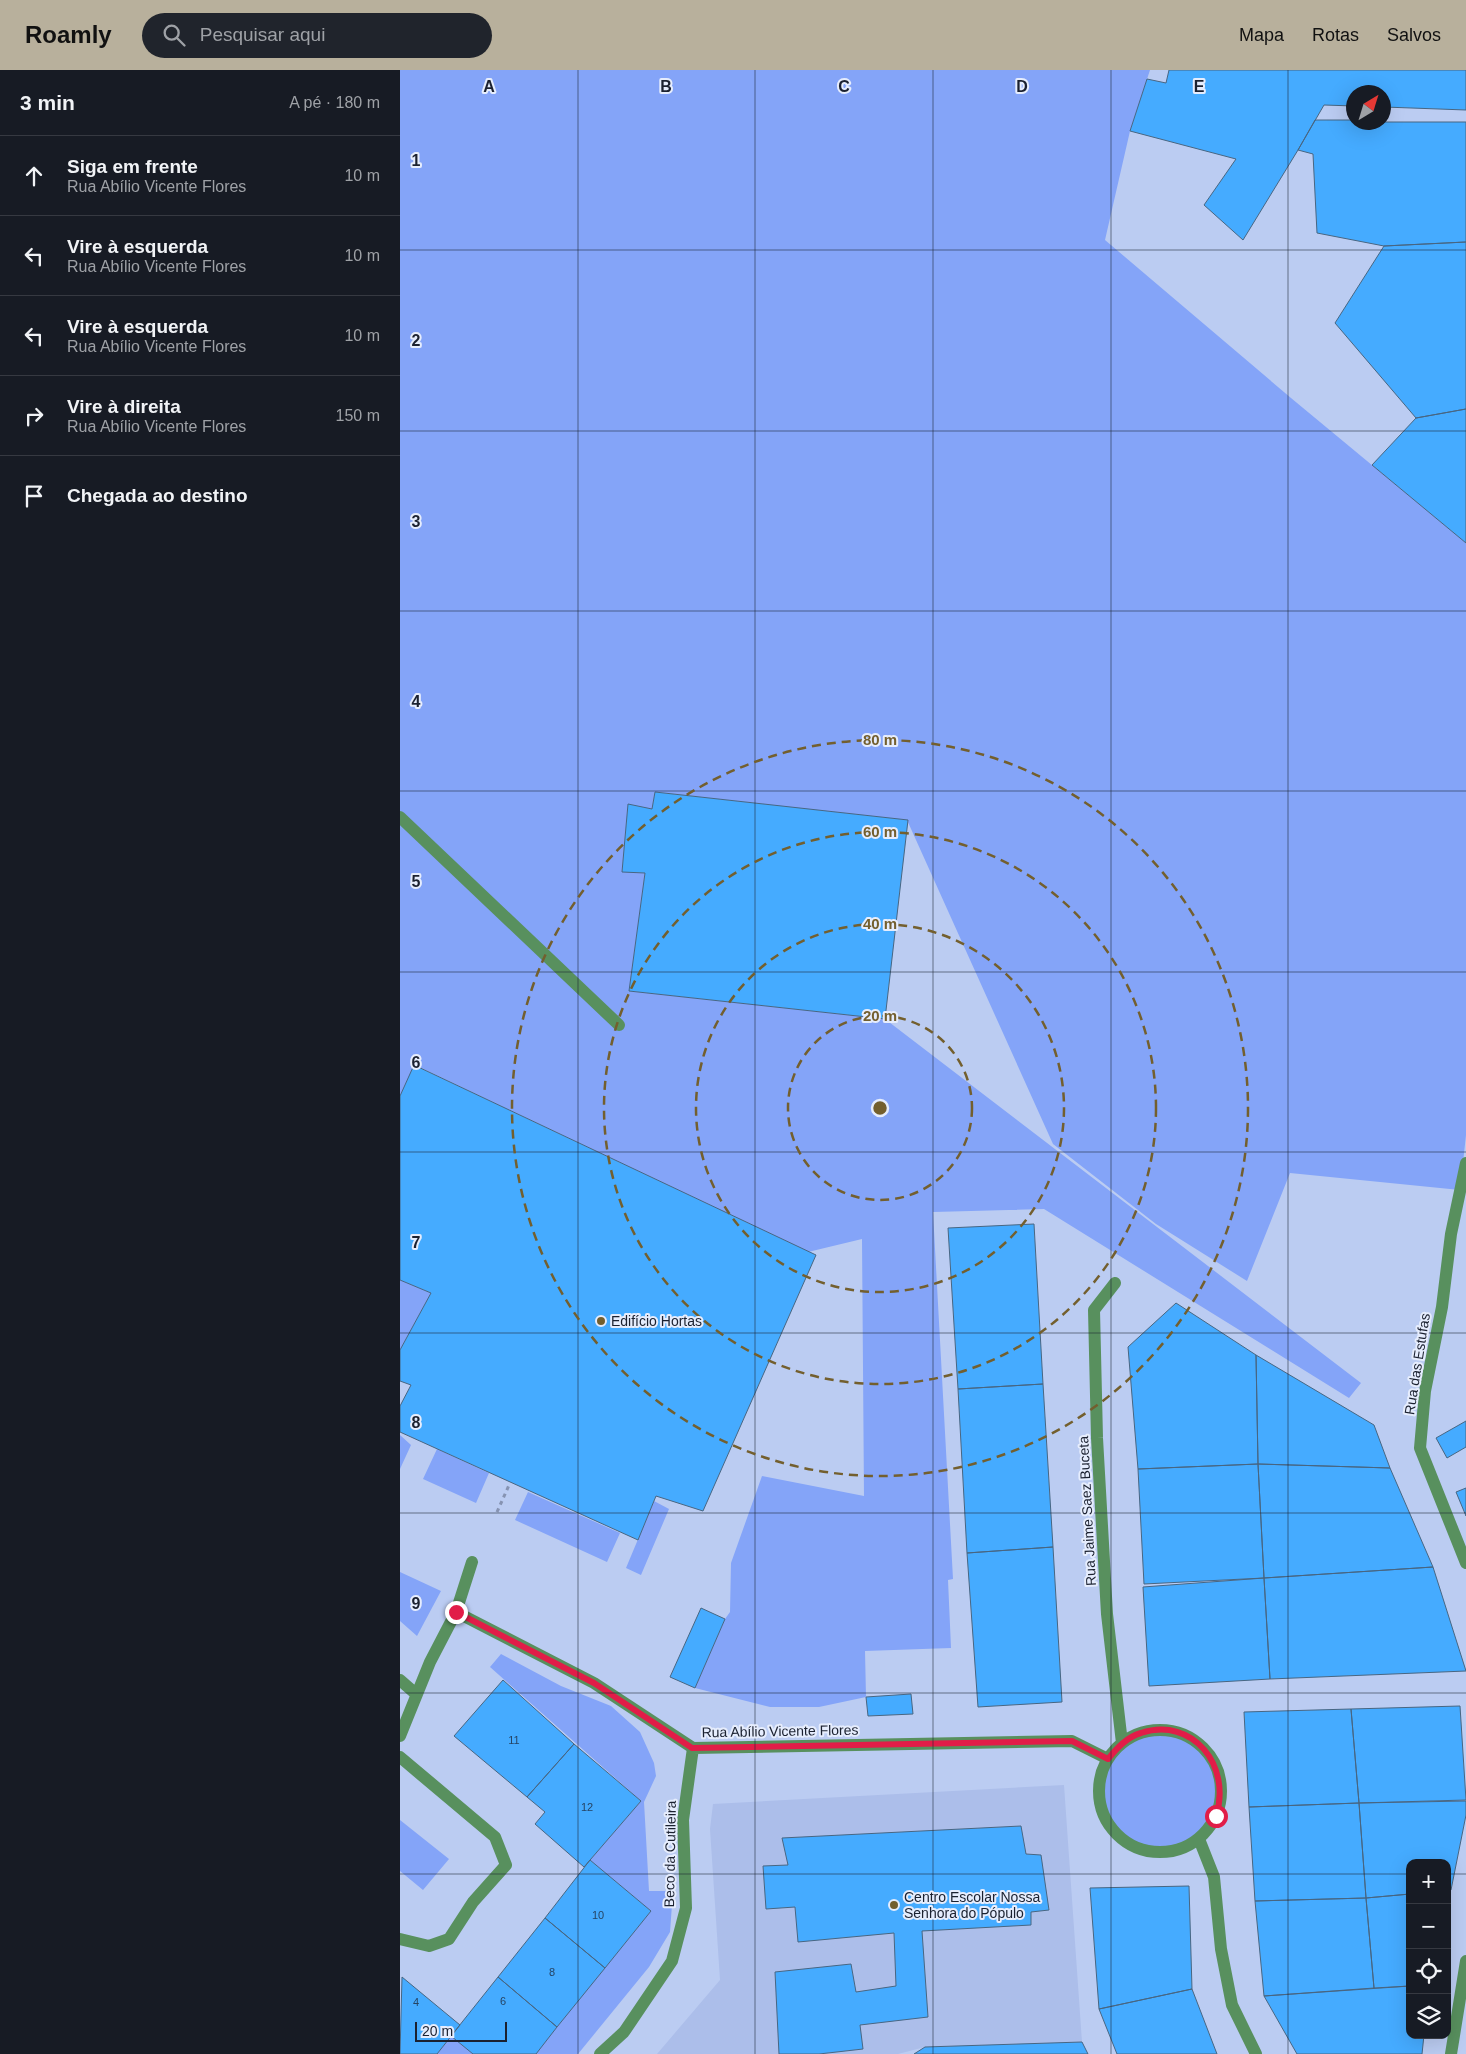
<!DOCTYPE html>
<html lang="pt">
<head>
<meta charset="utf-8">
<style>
  body { margin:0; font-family:Helvetica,sans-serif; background:#20242c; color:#f1f3f6 }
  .controls { position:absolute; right:15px; bottom:15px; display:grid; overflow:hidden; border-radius:10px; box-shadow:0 5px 20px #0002 }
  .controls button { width:45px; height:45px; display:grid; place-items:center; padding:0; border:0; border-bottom:1px solid #363941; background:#171b24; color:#f1f3f6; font:25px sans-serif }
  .compass { position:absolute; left:946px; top:15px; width:45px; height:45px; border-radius:50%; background:#171b24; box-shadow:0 5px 20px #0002; rotate:38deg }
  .scale { position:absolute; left:15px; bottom:12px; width:92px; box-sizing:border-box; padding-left:5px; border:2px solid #1b2130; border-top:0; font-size:14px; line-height:18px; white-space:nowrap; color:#1b2130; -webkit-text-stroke:4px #e6edfd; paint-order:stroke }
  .stop { position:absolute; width:15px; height:15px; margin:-11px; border:4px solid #e11d48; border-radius:50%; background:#fff }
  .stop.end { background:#e11d48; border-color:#fff; box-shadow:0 1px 5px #0008 }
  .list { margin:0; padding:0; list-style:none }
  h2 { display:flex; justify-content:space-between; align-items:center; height:65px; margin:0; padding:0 20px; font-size:21px }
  h2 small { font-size:16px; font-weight:400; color:#9ea1a6 }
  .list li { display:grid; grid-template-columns:32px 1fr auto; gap:15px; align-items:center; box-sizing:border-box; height:80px; padding:0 20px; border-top:1px solid #363941 }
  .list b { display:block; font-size:19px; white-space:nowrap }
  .list p { margin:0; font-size:16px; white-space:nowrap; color:#9ea1a6 }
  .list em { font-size:16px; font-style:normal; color:#9ea1a6 }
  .icon { flex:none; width:28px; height:28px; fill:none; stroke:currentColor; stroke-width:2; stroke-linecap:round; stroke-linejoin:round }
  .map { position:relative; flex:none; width:1066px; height:1984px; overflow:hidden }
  header { display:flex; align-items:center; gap:30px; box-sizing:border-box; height:70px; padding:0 25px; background:#b8b09c; color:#111 }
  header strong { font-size:24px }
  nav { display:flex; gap:28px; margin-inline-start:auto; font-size:18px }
  .search { width:350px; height:45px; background:#20242c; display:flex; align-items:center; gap:12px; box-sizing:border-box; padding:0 18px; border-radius:28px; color:#9ea1a6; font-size:19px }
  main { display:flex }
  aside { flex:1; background:#171b24 }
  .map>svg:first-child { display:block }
  .built { fill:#acbeea }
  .green { fill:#84a4f8 }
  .building { fill:#45abff; stroke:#486682 }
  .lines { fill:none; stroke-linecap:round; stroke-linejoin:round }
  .path { stroke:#8693b2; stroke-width:3; stroke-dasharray:4 4; stroke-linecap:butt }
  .service { stroke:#58905e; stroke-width:12 }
  .minor { stroke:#58905e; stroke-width:12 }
  .route { stroke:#e11d48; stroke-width:6 }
  .grid { fill:none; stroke:#1b2130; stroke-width:1; stroke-opacity:0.55 }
  .ring { fill:none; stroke:#735f2e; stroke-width:2.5; stroke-dasharray:9 6 }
  .poi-dot { fill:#735f2e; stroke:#e6edfd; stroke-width:2 }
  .labels { text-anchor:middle; stroke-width:4; stroke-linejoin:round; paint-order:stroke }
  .number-label { font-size:11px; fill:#264464 }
  .poi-label { font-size:14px; fill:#1b2130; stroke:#e6edfd; text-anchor:start }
  .street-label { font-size:14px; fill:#1b2130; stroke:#e6edfd }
  .grid-label { font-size:16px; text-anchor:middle; font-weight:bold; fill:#1b2130; stroke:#e6edfd; stroke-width:4; stroke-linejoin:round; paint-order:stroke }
  .centre { fill:#735f2e; stroke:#e6edfd; stroke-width:2.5 }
  .ring-label { font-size:15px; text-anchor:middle; font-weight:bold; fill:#735f2e; stroke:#e6edfd; stroke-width:4; stroke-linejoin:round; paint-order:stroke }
</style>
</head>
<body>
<header>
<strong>Roamly</strong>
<div class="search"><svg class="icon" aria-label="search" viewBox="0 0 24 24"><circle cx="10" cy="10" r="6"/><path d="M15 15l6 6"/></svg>Pesquisar aqui</div>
<nav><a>Mapa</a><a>Rotas</a><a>Salvos</a></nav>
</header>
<main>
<aside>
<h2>3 min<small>A pé · 180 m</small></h2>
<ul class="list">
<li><svg class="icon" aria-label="ahead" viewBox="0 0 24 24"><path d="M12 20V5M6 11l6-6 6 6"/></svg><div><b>Siga em frente</b><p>Rua Abílio Vicente Flores</p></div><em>10 m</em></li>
<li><svg class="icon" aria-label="left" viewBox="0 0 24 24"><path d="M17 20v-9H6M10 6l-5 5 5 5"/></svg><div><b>Vire à esquerda</b><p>Rua Abílio Vicente Flores</p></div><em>10 m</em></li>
<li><svg class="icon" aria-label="left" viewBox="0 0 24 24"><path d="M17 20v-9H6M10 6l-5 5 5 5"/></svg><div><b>Vire à esquerda</b><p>Rua Abílio Vicente Flores</p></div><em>10 m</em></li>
<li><svg class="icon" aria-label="right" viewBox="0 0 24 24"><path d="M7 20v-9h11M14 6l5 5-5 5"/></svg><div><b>Vire à direita</b><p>Rua Abílio Vicente Flores</p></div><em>150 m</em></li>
<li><svg class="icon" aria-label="arrive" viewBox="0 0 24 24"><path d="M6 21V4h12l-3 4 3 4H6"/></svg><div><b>Chegada ao destino</b></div></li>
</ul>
</aside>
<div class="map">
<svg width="1066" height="1984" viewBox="0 0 1066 1984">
  <rect width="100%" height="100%" fill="#bbccf2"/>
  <path class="built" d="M664,1715l18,257 -157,5 -27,7h-241l63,-74 -10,-151 3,-25z"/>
  <path class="green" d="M0,0h750l-20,61 -25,109 186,158 175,145v592l-6,55 -170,-17 -43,108 -91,-57 -103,-80 -146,-324 -252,-28 -3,17 -24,-4 -6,66 23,2 -16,118 256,28 476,364 -12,15 -305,-189 -111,3 20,367 -5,1 3,68 -86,3 1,46 -47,10h-49l-75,-19 30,-69 5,-7 1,-49 31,-87 102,20 -2,-257 -54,13 -393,-187 -15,31z
    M0,1210l31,13 -31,57z
    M0,1365l11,10 -11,24z
    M37,1379l52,24 -13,30 -53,-24z
    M128,1422l92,41 -13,29 -92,-42z
    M254,1431l15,8 -28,66 -15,-7z
    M0,1502l41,19 -24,45 -17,-15z
    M101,1584l60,32 50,20 29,26 14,31 2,13 -12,26 5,89h24l-3,41 -21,35 -71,87h-44l117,-143 -61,-51 51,-59 -151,-134z
    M699 1721a61 61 0 1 1 122 0a61 61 0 1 1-122 0Z
    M0,1750l49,39 -26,31 -23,-19z
    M51,1966l22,18h-36z"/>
  <path class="building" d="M769,0h297v40l-82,-3v-15h-30v14l-30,-1 -26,45 -55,90 -39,-35 32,-46 -106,-28 17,-52 19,4z
    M915,50h39v2h112v120l-82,4 -67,-13 -4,-79 -15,-4z
    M1066,172v167l-50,9 -81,-95 49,-77z
    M1066,339v134l-94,-78 44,-47z
    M255,722l253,28 -23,199 -256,-28 16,-118 -23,-1 6,-68 24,5z
    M14,995l402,190 -113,256 -47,-15 -18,44 -238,-108v-26l11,-21 -11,-4v-31l31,-57 -31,-13v-184z
    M634,1154l9,160 -85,5 -10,-161z
    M776,1233l80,52 2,109 -120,5 -10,-122z
    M856,1285l118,70 16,43 -132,-4z
    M643,1314l10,163 -86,6 -9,-164z
    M1066,1351v26l-19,11 -11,-20z
    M858,1394l6,114 -120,6 -6,-115z
    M858,1394l132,4 43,99 -169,11z
    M1066,1418v28l-10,-24z
    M653,1477l9,155 -84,5 -11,-154z
    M1033,1497l33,104 -196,8 -6,-101z
    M864,1508l6,101 -121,7 -6,-99z
    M301,1538l24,11 -30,69 -25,-11z
    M103,1610l71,64 -47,53 -73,-61z
    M511,1624l2,20 -45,2 -2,-19z
    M1060,1636l6,94 -107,3 -8,-94z
    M951,1639l8,94 -110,4 -5,-95z
    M174,1674l67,57 -57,66 -49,-43 10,-12 -18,-15z
    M1066,1731v14l-15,75 -4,1v-28h-37v31l-44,4 -7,-95z
    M959,1733l7,95 -111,3 -6,-94z
    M621,1756l5,28 15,1 8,55 -18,2v13l-109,6 6,86 -68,8 3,24 -44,5h-40l-4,-82 76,-8 5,28 40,-6 -2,-53 -96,9 -3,-35 -29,2 -3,-43 25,-1 -6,-27z
    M190,1790l61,51 -46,57 -60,-50z
    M789,1816l3,103 -93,20 -9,-121z
    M1010,1824v92l-36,2 -8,-90z
    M966,1828l8,90 -110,8 -9,-95z
    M145,1848l60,50 -48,59 -59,-50z
    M2,1907l58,48 -23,29h-37z
    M98,1907l59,50 -21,27h-63l-22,-18z
    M1010,1916v49h14l-2,19h-125l-33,-58z
    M792,1919l25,65h-100l-18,-45z
    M682,1972l6,12h-174l11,-7z"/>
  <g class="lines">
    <path class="path" d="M97,1442l13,-29"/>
    <path class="service" d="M56,1542l16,-50"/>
    <path class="minor" d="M0,747l219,208
      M1066,1093l-15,71 -9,73 -17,84 -5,57 46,115
      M715,1213l-21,27 3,128 10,176 15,129
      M0,1610l16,14
      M699 1721a61 61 0 1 1 122 0a61 61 0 1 1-122 0Z
      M0,1666l30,-74 26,-50 138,71 99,65 379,-7 36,18
      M0,1687l95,80 11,28 -33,37 -24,37 -20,7 -29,-7
      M799,1769l15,38 7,72 11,56 24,49
      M200,1984l24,-22 48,-71 14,-53 -3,-88 10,-72
      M1051,1984l15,-93"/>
  </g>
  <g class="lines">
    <path class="route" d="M56,1542l138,71 98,65 380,-7 36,18c9,-11 19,-22 33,-26 52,-17 91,33 75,83"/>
  </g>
  <path class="grid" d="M178,0v1984M355,0v1984M533,0v1984M711,0v1984M888,0v1984M0,180h1066M0,361h1066M0,541h1066M0,721h1066M0,902h1066M0,1082h1066M0,1263h1066M0,1443h1066M0,1623h1066M0,1804h1010M1047,1804h19"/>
  <g class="ring">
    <circle cx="480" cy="1038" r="92"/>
    <circle cx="480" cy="1038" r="184"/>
    <circle cx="480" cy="1038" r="276"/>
    <circle cx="480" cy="1038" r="368"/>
  </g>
  <g class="poi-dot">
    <circle cx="201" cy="1251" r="5"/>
    <circle cx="494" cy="1835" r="5"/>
  </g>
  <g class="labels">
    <g class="number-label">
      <text x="114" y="1674">11</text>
      <text x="187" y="1741">12</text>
      <text x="198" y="1849">10</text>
      <text x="152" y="1906">8</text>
      <text x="103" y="1935">6</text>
      <text x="16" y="1936">4</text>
    </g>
    <g class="poi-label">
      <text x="211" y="1256">Edifício Hortas</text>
      <text x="504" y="1832">Centro Escolar Nossa<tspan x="504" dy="16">Senhora do Pópulo</tspan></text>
    </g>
    <g class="street-label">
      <text transform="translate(1017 1294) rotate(-81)" y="5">Rua das Estufas</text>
      <text transform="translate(687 1441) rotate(-93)" y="5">Rua Jaime Saez Buceta</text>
      <text transform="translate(380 1661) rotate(-1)" y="5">Rua Abílio Vicente Flores</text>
      <text transform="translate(270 1784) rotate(-89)" y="5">Beco da Cutileira</text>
    </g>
  </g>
  <g class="grid-label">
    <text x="89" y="22">A</text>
    <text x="266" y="22">B</text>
    <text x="444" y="22">C</text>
    <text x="622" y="22">D</text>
    <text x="799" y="22">E</text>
    <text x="16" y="96">1</text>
    <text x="16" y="276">2</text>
    <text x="16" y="457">3</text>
    <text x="16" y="637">4</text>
    <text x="16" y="817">5</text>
    <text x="16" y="998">6</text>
    <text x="16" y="1178">7</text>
    <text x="16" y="1358">8</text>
    <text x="16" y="1539">9</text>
  </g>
  <circle cx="480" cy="1038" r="8" class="centre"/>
  <g class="ring-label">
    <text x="480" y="675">80 m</text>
    <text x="480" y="767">60 m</text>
    <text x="480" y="859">40 m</text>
    <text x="480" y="951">20 m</text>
  </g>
</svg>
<div class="controls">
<button>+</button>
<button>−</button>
<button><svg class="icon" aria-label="locate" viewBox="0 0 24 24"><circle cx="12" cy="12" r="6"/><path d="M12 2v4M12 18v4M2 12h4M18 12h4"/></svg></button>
<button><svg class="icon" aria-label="layers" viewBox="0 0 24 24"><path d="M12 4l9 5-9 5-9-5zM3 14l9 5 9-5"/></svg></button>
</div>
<svg class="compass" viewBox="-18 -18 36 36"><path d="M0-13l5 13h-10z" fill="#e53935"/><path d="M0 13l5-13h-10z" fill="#9ea1a6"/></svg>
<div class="scale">20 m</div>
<div class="stop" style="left:816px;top:1746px"></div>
<div class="stop end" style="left:56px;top:1542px"></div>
</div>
</main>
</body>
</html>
